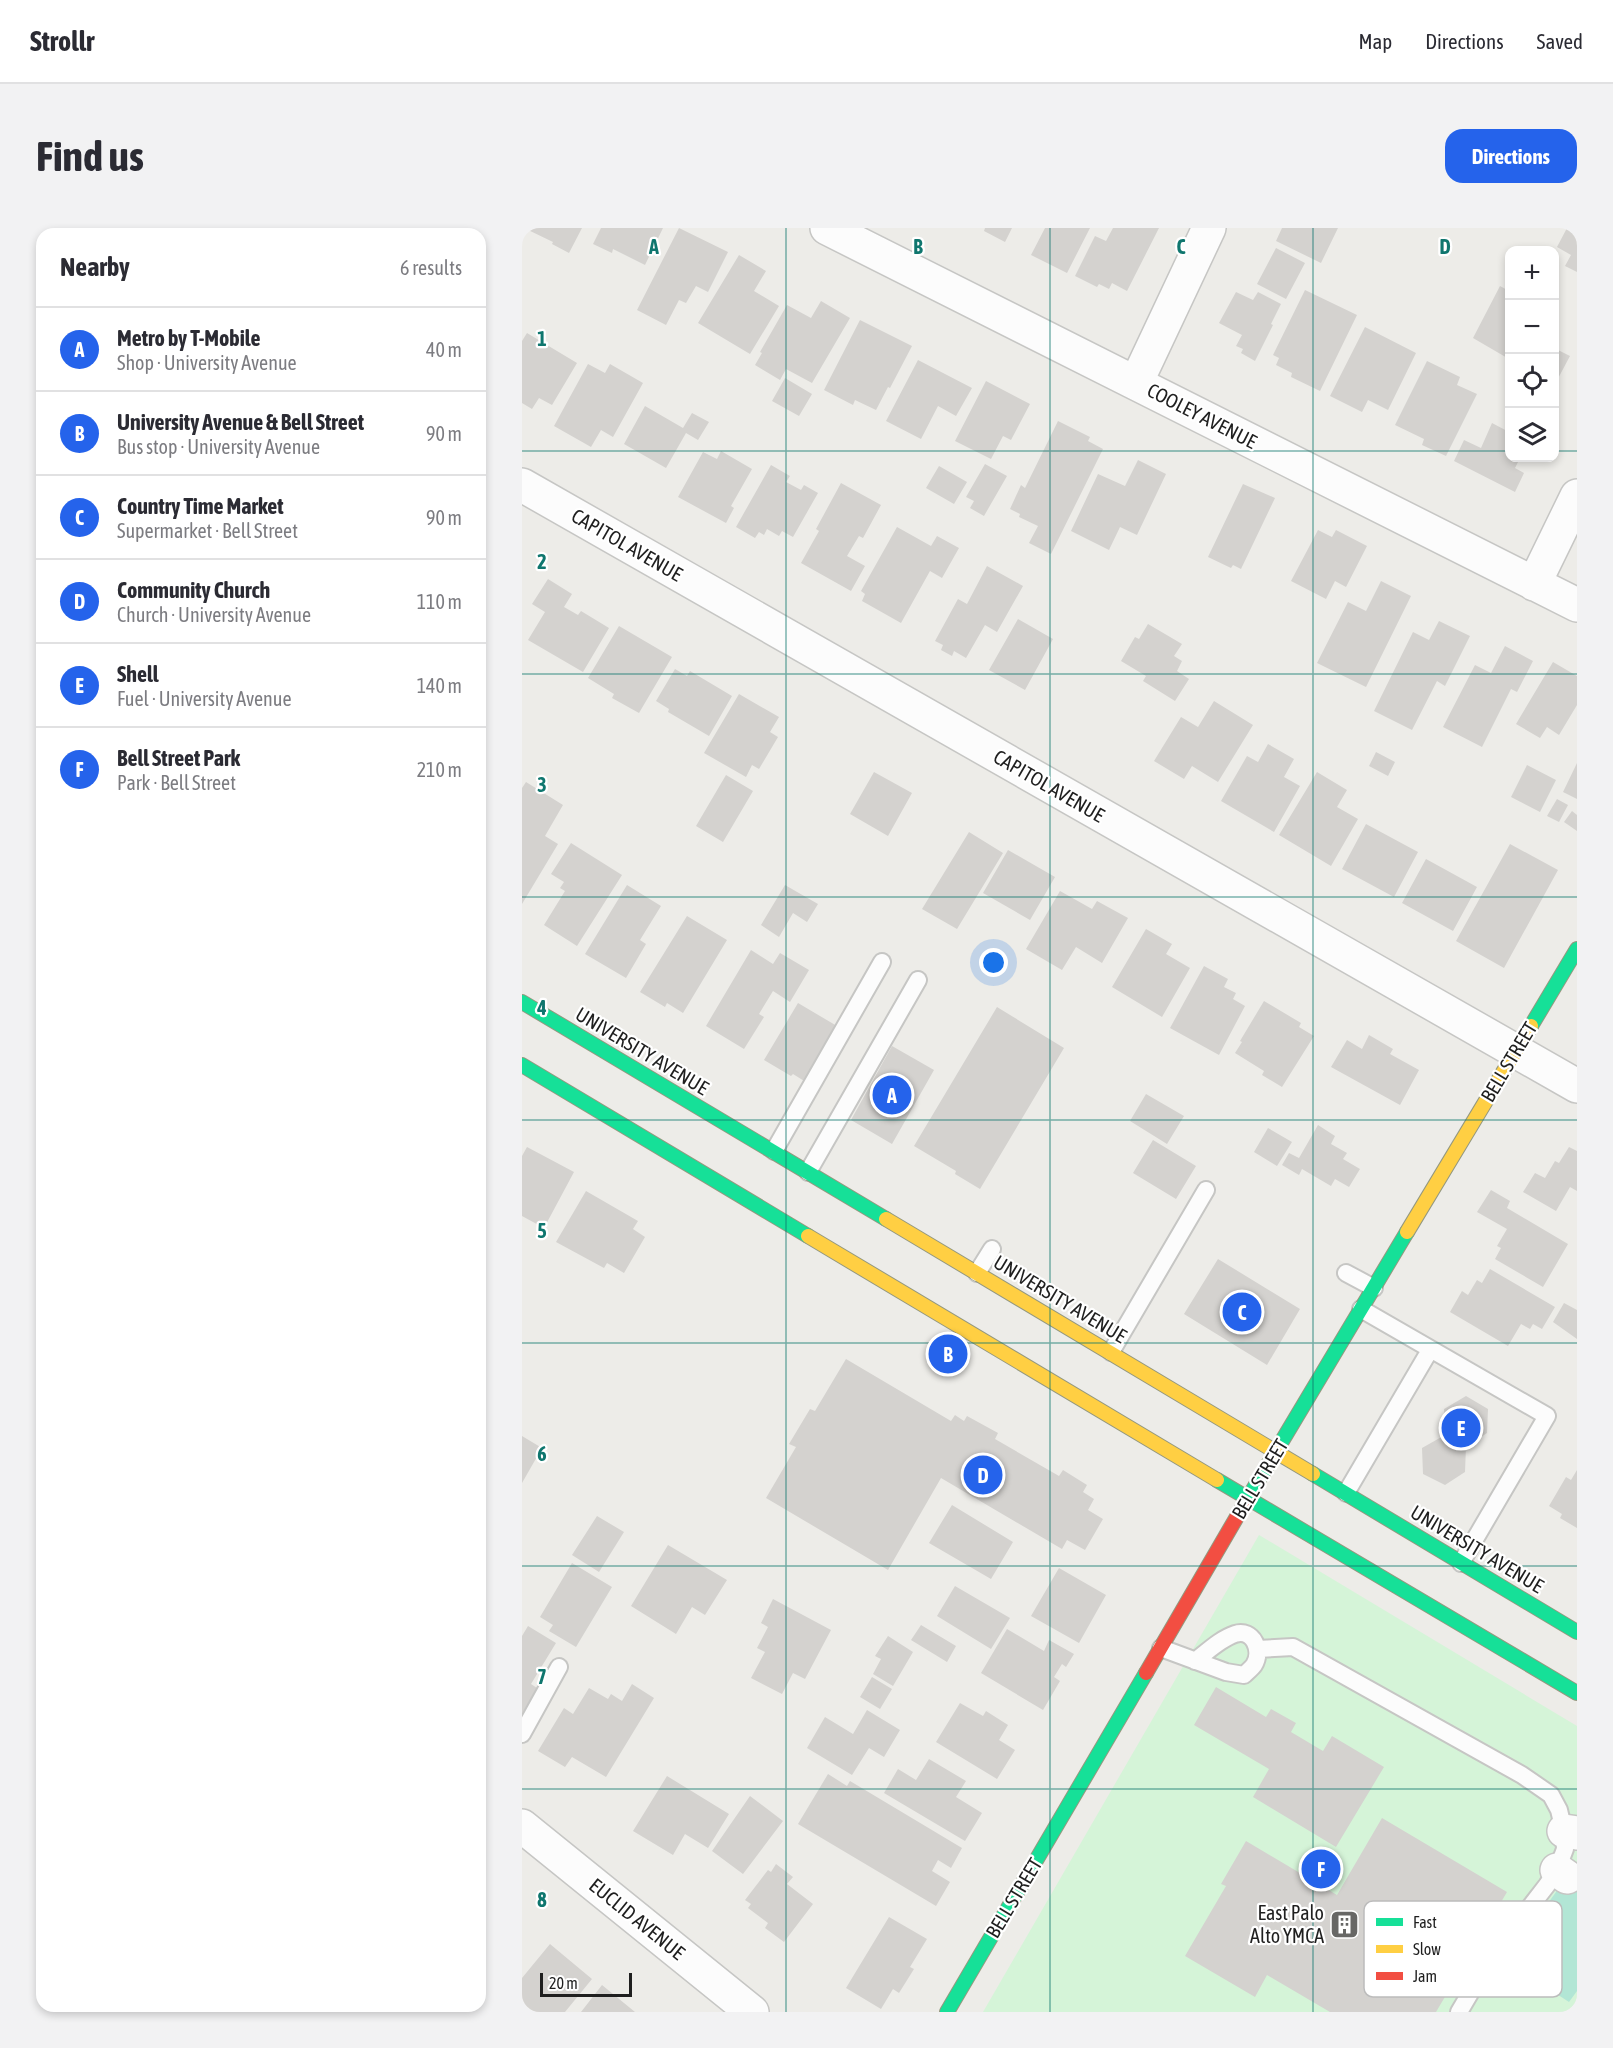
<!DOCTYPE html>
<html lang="en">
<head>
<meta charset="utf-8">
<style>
  body { margin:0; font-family:"Asap Condensed",sans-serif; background:#f2f2f3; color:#2b2b33 }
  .controls { position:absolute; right:18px; top:18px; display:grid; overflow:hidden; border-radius:12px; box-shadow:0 3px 9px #0003 }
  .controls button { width:54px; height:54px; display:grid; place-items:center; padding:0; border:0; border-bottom:2px solid #e1e1e2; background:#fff; color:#2b2b33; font:30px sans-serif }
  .scale { position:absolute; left:18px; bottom:15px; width:92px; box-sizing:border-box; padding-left:6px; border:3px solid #1f1f1f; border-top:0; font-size:16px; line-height:21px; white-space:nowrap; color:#1f1f1f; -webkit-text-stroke:4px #fff; paint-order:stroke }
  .you { position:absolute; left:472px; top:735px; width:21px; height:21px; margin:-15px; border:4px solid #fff; border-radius:50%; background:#1a73e8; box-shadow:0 0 0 9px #1a73e833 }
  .badge { display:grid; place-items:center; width:39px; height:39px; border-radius:50%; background:#2563eb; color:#fff; font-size:20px; font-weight:700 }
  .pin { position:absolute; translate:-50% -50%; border:3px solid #fff; box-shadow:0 2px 6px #0006 }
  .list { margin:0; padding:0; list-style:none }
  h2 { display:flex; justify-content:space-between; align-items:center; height:78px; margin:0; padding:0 24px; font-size:26px }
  h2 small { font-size:20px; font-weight:400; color:#7c7c81 }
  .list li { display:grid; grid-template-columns:39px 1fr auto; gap:18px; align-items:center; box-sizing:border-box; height:84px; padding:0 24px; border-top:2px solid #e1e1e2 }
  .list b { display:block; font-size:22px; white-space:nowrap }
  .list p { margin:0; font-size:20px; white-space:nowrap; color:#7c7c81 }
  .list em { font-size:20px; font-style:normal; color:#7c7c81 }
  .icon { flex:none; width:33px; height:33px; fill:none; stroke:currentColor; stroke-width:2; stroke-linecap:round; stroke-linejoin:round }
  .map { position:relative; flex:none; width:1055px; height:1784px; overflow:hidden; border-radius:18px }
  header { display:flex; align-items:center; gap:36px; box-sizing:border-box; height:84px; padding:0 30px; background:#fff; border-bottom:2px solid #e1e1e2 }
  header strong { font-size:28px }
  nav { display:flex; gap:33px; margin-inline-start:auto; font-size:21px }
  .intro { display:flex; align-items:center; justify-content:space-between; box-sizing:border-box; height:144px; padding:0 36px }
  h1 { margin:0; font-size:42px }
  .button { padding:15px 27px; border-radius:18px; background:#2563eb; color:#fff; font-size:21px; font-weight:700 }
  main { display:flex; gap:36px; padding:0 36px }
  aside { flex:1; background:#fff; border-radius:18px; box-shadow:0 3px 9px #0003 }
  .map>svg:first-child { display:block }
  .park { fill:#d5f4d8 }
  .pitch { fill:#b2e6d5 }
  .building { fill:#d4d2cf }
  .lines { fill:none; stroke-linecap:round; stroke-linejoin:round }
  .lane-casing { stroke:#c6c6c4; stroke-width:20 }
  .street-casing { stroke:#c6c6c4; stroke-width:36 }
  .fast-casing { stroke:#94987f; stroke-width:16 }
  .slow-casing { stroke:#94987f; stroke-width:16 }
  .jam-casing { stroke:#94987f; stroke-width:16 }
  .lane { stroke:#fcfcfc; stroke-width:16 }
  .street { stroke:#fcfcfc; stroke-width:33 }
  .fast { stroke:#16e098; stroke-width:14 }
  .slow { stroke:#ffcf43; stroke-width:14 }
  .jam { stroke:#f24e42; stroke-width:14 }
  .grid { fill:none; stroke:#0f766e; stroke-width:1.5; stroke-opacity:0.55 }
  .labels { text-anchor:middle; stroke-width:4.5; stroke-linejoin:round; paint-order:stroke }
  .street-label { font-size:20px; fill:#1f1f1f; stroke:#fff }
  .poi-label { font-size:20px; fill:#1f1f1f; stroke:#fff; text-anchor:end }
  .key { fill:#fff; stroke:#bcbcbc; stroke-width:1.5 }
  .key-label { font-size:16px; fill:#1f1f1f }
  .grid-label { font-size:20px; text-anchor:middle; font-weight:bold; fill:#0f766e; stroke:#fff; stroke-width:4.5; stroke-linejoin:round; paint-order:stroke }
</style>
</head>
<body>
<header>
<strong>Strollr</strong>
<nav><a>Map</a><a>Directions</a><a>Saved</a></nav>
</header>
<div class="intro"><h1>Find us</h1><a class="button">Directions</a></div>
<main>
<aside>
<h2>Nearby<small>6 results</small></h2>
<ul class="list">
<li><span class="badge">A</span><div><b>Metro by T-Mobile</b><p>Shop · University Avenue</p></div><em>40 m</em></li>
<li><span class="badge">B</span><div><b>University Avenue &amp; Bell Street</b><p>Bus stop · University Avenue</p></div><em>90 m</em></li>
<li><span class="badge">C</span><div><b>Country Time Market</b><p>Supermarket · Bell Street</p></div><em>90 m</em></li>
<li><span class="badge">D</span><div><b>Community Church</b><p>Church · University Avenue</p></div><em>110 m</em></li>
<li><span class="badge">E</span><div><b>Shell</b><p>Fuel · University Avenue</p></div><em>140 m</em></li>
<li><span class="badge">F</span><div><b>Bell Street Park</b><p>Park · Bell Street</p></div><em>210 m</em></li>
</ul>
</aside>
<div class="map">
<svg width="1055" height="1784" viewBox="0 0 1055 1784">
  <rect width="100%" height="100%" fill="#edece8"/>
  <path class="park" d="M737,1307l318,191v286h-594z"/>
  <path class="pitch" d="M1055,1635v128l-8,11 -63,-41z"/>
  <path class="building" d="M2,0h58l-13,25 -17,-9 1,-2z
    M79,0h62l-18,37 -32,-16 -1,4 -19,-9z
    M157,0l49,24 -20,40 -12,-6 -10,17 -7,-3 -13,25 -29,-15z
    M463,0h27l-7,14 -21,-11z
    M523,0h45l-23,45 -36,-18z
    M591,0h46l-32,63 -15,-8 -3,6 -10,-5 -2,3 -22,-11 20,-40 11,5z
    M760,0h56l-17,35 -45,-22z
    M1045,0h10v44l-12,-6 6,-11 -14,-8z
    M754,20l29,15 -19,36 -29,-15z
    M217,27l27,16 -12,20 25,15 -29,48 -52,-31z
    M978,58l9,5v68l-36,-21z
    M783,62l52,25 -37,76 -29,-14 1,-4 -16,-8 3,-7 -6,-3z
    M714,64l17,8 5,-8 23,12 -10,20 2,1 -18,36 -14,-8 2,-4 -7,-3 6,-11 -23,-12z
    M299,73l29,17 -38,65 -26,-14 -6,11 -25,-15 7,-12 -2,-1 27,-47 24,13z
    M338,92l52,26 -22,42 -2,-1 -12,23 -21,-10 -2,5 -29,-15z
    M843,99l51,26 -28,57 -20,-10 -6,12 -32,-16z
    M5,105l50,30 -25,42 -13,-7 -7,11 -10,-6v-62z
    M1032,120l16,8 -16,30z
    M396,132l54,28 -16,28 -18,-10 -17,33 -35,-18z
    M905,133l33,16 -3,8 20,9 -31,62 -24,-11 2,-6 -29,-14z
    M66,136l17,9 5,-9 33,19 -30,54 -12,-7 -10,17 -37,-21z
    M263,150l27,16 -13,22 -27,-15z
    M464,153l44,23 -19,36 -8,-4 -12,23 -36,-18z
    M123,178l38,22 9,-15 17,9 -11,18 -12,-7 -20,35 -42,-24z
    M536,193l32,16 -2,4 15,8 -52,105 -22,-11 9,-17 -19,-9 1,-3 -10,-5 11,-24 4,3z
    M970,195l17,9v26h11l-5,10 9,5 -9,19 -61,-31 10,-21 17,8z
    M199,223l31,18 -21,37 3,2 -8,15 -48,-26 25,-45 14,7z
    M616,232l28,14 -29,61 -17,-8 -11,23 -38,-19 27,-57 27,12z
    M463,236l22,12 -23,40 -14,-8 4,-7 -8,-4z
    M249,237l19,11 -4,6 15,8 3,-5 14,8 -25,44 -11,-6 -3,5 -12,-7 -3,6 -5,-3 -4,6 -19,-11z
    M417,238l28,16 -13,22 -28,-16z
    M319,255l40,22 -18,33 -4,-2 -12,20 18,10 -14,25 -50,-28 18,-32 -3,-2z
    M721,256l32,14 -34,71 -8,-4 -2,3 -23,-11z
    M375,299l34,19 6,-10 22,12 -17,30 -12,-7 -29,52 -39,-22 3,-7 -4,-3z
    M796,302l14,7 4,-7 31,16 -21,41 -11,-6 -9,18 -35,-18z
    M465,338l36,20 -26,46 -12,-7 -19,33 -12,-7 -2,5 -11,-6 2,-5 -8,-4 23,-42 9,5z
    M26,351l24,15 -8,13 14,8 3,-4 28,17 -26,44 -55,-32 17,-28 -13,-8z
    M859,353l30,15 -45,91 -49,-24 31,-61 18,9z
    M496,391l35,20 -28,51 -36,-20z
    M917,393l31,15 -25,50 -8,-5 -25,49 -38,-19 39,-79 16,8z
    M626,396l34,20 -8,12 8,5 -5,10 12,8 -14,22 -32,-20 3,-5 -25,-15 14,-24 4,2z
    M97,398l53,31 -33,56 -27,-15 2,-4 -26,-16z
    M983,418l28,15 -16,31 -6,-3 -29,58 -39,-20 32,-62 16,8z
    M1031,434l24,14v29l-18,30 -12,-8 -7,11 -24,-14z
    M153,441l12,7 3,-5 42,25 -23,40 -41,-24 1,-3 -13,-8z
    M217,466l40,23 -9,15 8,5 -19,32 -7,-4 -6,12 -42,-24z
    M692,473l39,24 -35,57 -26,-16 -8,13 -30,-18 27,-44 17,10z
    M746,516l26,15 -10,18 16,9 -26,46 -53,-31 26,-45 11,6z
    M854,524l19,10 -7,14 -19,-10z
    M1055,535v36l-14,-7z
    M1005,537l29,15 -16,32 -29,-15z
    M352,544l38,21 -24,43 -38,-22z
    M795,544l30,18 -10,17 21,12 -27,47 -52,-31z
    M204,547l27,16 -30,51 -27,-16z
    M4,554l37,23 -18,31 13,8 -36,60v-116z
    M1035,571l11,6 -9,17 -12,-6z
    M1050,583l5,4v16l-13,-9z
    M844,596l52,28 -24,45 -52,-28z
    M447,604l34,21 -46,76 -35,-20z
    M49,615l51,32 -45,71 -33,-21 21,-34 -5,-3 4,-6 -13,-8z
    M988,616l48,26 -54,98 -48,-27z
    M486,622l47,27 -25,43 -47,-27z
    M904,631l51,28 -24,44 -51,-28z
    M105,657l34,21 -21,34 6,4 -20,34 -41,-24z
    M263,657l33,19 -11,18 -14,-9 -14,24 -18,-12z
    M538,663l32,18 5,-8 31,17 -26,45 -26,-16 -14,23 -36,-21z
    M165,688l40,24 -44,73 -16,-10 -2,4 -25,-15z
    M624,701l26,15 -6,10 24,14 -28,49 -50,-30z
    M229,722l22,14 7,-11 29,17 -19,32 -17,-11 -14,23 5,3 -20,32 -38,-23z
    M682,738l24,13 -4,8 12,6 -3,6 12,7 -26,49 -49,-27z
    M742,773l37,22 -2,4 15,9 -32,51 -20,-12 2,-4 -29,-18 7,-11 -2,-1z
    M276,775l44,26 -33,55 -16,-10 -2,2 -27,-16z
    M475,779l67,41 -84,141 -25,-15 1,-3 -42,-25z
    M847,807l24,14 -3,5 29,16 -19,35 -69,-38 16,-27 15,9z
    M370,818l42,24 -42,74 -41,-24z
    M624,866l38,22 -17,28 -37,-23z
    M796,897l17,11 -4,8 16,9 -4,6 17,10 -11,18 -14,-8 -4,7 -29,-17 -3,6 -17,-10 7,-12 10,5z
    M746,900l24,14 -15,24 -23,-14z
    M631,912l43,26 -20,33 -43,-26z
    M5,919l47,25 -30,56 -22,-12v-60z
    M1047,919l8,4v40l-7,-4 -14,24 -33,-19 12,-19 10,5 10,-17 4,2z
    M969,962l19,11 -3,7 61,36 -25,43 -48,-28 6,-11 -4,-2 10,-17 -30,-17z
    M64,963l52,30 -5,8 12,8 -21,36 -17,-10 -3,5 -48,-26z
    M696,1031l82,50 -33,56 -83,-51z
    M968,1041l65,38 -13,22 -9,-5 -3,5 -9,-5 -13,22 -58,-34 12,-21 6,4 9,-15 5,3z
    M1042,1075l13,7v29l-24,-17z
    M324,1131l105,62 4,-6 9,6 3,-5 31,17 -3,6 64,37 4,-6 24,15 -4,7 11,7 -6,11 15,9 -18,31 -18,-10 -5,9 -121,-71 -53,92 -122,-72 30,-51 -7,-3 21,-35 5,2z
    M944,1168l22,13 -1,24 -21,14 -1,25 -20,13 -22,-11 -1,-26 23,-13 -1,-26z
    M0,1208l20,12 -20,35z
    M1055,1242v58l-17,-10 2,-4 -13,-8 17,-29 5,3z
    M430,1277l61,37 -22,37 -62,-36z
    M75,1288l27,16 -25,40 -27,-17z
    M146,1317l59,35 -22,35 -13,-8 -16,27 -45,-28z
    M50,1335l40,24 -36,60 -27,-16 4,-6 -13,-8z
    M537,1340l47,27 -27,48 -48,-27z
    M433,1358l55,32 -19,31 -54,-33z
    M251,1371l58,31 -26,49 -12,-6 -11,21 -31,-16 14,-26 -8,-4 11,-21 -7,-4z
    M399,1397l35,21 -9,16 -36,-22z
    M6,1398l28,17 -25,41 6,4 -15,26v-78z
    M485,1401l37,22 5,-11 25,14 -8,13 -4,-3 -8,13 6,4 -17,29 -62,-37z
    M366,1408l25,16 -20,34 -20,-12 8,-15 -6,-3z
    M350,1449l20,12 -12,20 -20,-12z
    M110,1456l22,14 -48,79 -34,-20 -7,10 -27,-16 26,-43 9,6 16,-26 19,11 3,-5 11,7z
    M694,1459l50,30 5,-8 25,14 -5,9 32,19 9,-15 52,31 -48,80 -83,-50 16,-28 -75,-44z
    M438,1475l23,13 3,-5 22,14 -9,15 16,10 -18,29 -61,-37z
    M345,1482l33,20 -16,27 -15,-9 -17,27 -45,-27 18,-31 28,17z
    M407,1531l37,22 -10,16 26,16 -17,28 -81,-48 14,-24 18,11z
    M306,1546l19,12 3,-5 112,67 -11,20 -13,-8 -6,11 18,11 -14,24 -138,-82z
    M145,1548l62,38 -21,34 -23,-14 -12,21 -40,-24z
    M228,1568l33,25 -40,53 -31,-23z
    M860,1590l125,74 -71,120h-106l-63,-37 -12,22 -70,-41 41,-70 -5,-2 25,-43 91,54z
    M254,1636l17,13 -6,7 26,20 -29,38 -19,-14 3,-5 -20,-15 3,-4 -6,-4 23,-30 3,2z
    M367,1689l38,22 -17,28 4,2 -15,24 -6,-4 -12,20 -35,-21z
    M28,1716l42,35 -27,33h-33l-10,-8v-26z
    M80,1757l33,27h-54z"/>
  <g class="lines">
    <defs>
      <path id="lane" d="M252,923l108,-189
        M286,944l110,-192
        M455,1045l15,-24
        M824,1045l28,15
        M839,1081l186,107 -86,147
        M589,1124l95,-162
        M824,1265l84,-143
        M639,1420l65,24 18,3c3,-3 8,-7 10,-10 9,-14 -1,-37 -19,-31 -15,5 -28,18 -40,27
        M736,1421l35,-2 229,128 29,20 8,15 5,21 1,18 -8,21 -10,15 -55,71 -33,56
        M0,1506l37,-67"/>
      <path id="street" d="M305,0l750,377
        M614,155l73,-155
        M0,257l1055,601
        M1012,356l43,-88
        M0,1598l230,186
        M1042,1603l13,2
        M1035,1642l10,7"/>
      <path id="fast" d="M0,774l364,217
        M1009,798l46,-77
        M0,837l286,171
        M791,1246l264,158
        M695,1252l360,213
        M723,1275l162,-271
        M425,1784l199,-339"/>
      <path id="slow" d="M364,991l427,255
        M885,1004l124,-206
        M286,1008l409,244"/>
      <path id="jam" d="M624,1445l99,-170"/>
    </defs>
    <use href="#lane" class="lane-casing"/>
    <use href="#street" class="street-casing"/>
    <use href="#fast" class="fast-casing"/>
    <use href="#slow" class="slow-casing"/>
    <use href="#jam" class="jam-casing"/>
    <use href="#lane" class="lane"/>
    <use href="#street" class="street"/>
    <use href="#fast" class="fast"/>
    <use href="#slow" class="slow"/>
    <use href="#jam" class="jam"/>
  </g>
  <path class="grid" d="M264,0v1784M528,0v1784M791,0v1784M0,223h987M1032,223h23M0,446h1055M0,669h1055M0,892h1055M0,1115h1055M0,1338h1055M0,1561h1055"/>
  <defs>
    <symbol id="building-square" viewBox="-11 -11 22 22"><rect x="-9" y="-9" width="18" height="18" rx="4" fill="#676765" stroke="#fff"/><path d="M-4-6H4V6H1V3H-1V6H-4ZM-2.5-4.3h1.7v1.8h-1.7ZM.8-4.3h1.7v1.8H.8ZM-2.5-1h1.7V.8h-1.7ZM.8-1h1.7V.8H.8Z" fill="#fff"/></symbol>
  </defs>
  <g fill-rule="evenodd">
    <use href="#building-square" x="806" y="1680" width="33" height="33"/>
  </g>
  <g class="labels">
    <g class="street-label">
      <text transform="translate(680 188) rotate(27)" y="7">COOLEY AVENUE</text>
      <text transform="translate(105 317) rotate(30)" y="7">CAPITOL AVENUE</text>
      <text transform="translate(527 558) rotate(30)" y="7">CAPITOL AVENUE</text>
      <text transform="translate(120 823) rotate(31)" y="7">UNIVERSITY AVENUE</text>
      <text transform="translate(987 834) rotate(-59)" y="7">BELL STREET</text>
      <text transform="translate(538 1071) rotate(31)" y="7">UNIVERSITY AVENUE</text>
      <text transform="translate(738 1251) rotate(-59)" y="7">BELL STREET</text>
      <text transform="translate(955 1321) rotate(31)" y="7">UNIVERSITY AVENUE</text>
      <text transform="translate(492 1670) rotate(-59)" y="7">BELL STREET</text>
      <text transform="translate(115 1691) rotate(39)" y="7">EUCLID AVENUE</text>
    </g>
    <g class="poi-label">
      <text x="802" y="1692">East Palo<tspan x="802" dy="23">Alto YMCA</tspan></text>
    </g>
  </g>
  <rect x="842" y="1673" width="198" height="96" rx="9" class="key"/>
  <rect x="854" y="1690" width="27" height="8" fill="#16e098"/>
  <rect x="854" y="1717" width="27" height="8" fill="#ffcf43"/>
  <rect x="854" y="1744" width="27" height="8" fill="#f24e42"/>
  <g class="key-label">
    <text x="891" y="1700">Fast</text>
    <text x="891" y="1727">Slow</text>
    <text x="891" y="1754">Jam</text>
  </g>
  <g class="grid-label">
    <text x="132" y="26">A</text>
    <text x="396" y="26">B</text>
    <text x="659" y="26">C</text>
    <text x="923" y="26">D</text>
    <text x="20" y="118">1</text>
    <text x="20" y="341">2</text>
    <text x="20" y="564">3</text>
    <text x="20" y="787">4</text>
    <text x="20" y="1010">5</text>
    <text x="20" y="1233">6</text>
    <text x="20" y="1456">7</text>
    <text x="20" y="1679">8</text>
  </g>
</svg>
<div class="controls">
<button>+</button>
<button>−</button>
<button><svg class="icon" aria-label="locate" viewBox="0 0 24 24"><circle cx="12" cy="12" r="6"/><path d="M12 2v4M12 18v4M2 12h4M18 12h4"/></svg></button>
<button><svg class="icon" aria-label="layers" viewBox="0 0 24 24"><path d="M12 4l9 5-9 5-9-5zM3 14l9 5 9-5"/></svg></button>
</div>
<div class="scale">20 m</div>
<div class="you"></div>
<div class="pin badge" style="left:370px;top:867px">A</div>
<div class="pin badge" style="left:426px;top:1126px">B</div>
<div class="pin badge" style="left:720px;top:1084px">C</div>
<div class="pin badge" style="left:461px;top:1247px">D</div>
<div class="pin badge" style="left:939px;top:1200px">E</div>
<div class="pin badge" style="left:799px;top:1641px">F</div>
</div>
</main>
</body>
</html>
